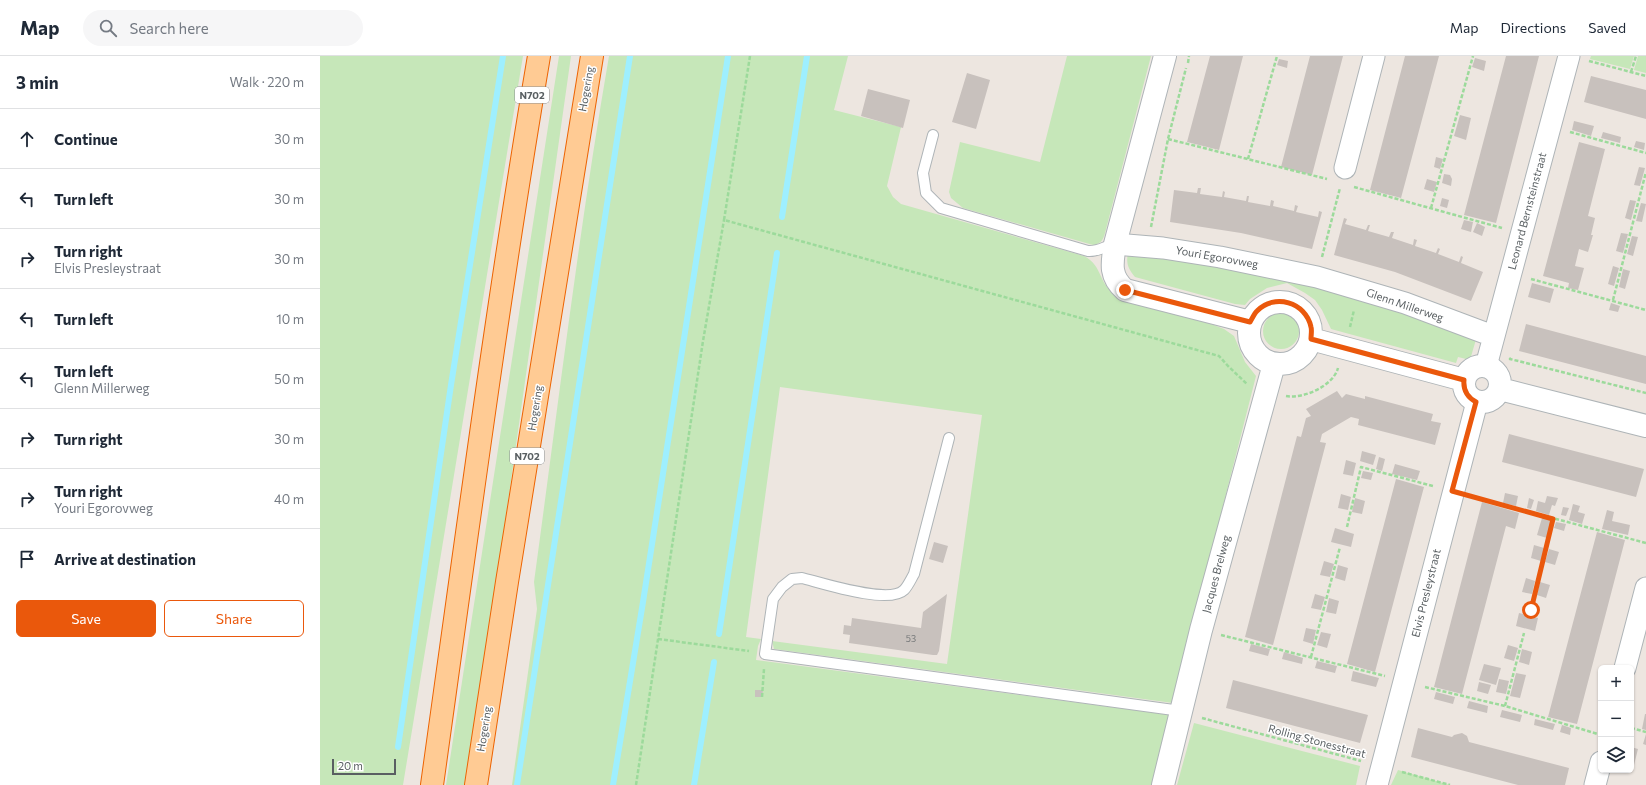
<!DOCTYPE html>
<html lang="en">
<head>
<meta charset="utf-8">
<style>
  body { margin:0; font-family:Commissioner,sans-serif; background:#f6f6f7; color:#1f2937 }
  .controls { position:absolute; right:12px; bottom:12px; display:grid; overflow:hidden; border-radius:6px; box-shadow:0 1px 3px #0004 }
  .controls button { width:36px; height:36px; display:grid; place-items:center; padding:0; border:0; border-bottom:1px solid #e0e1e3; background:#fff; color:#1f2937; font:20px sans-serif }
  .scale { position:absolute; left:12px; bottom:10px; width:64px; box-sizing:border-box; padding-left:4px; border:2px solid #595f62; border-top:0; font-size:11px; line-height:14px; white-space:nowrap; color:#595f62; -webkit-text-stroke:3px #fff; paint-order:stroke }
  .stop { position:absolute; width:12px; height:12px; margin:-9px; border:3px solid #ea580c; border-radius:50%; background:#fff }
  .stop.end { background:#ea580c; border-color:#fff; box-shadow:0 1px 4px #0008 }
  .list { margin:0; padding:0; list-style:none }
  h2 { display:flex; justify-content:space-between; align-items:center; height:52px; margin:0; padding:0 16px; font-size:17px }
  h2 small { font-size:13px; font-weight:400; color:#747a83 }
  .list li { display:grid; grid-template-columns:26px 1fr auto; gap:12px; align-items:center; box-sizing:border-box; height:60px; padding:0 16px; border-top:1px solid #e0e1e3 }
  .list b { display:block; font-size:15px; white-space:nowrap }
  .list p { margin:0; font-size:13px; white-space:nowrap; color:#747a83 }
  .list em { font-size:13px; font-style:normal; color:#747a83 }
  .actions { display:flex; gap:8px; padding:12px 16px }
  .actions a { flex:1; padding:9px 0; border:1px solid #ea580c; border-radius:6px; text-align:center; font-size:14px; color:#ea580c }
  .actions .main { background:#ea580c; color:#fff }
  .icon { flex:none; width:22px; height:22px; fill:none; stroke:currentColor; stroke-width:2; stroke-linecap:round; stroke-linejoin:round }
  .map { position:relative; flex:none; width:1326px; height:729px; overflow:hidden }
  header { display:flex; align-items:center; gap:24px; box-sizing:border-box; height:56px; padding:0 20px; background:#fff; border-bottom:1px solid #e0e1e3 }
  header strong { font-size:19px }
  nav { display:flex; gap:22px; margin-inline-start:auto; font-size:14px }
  .search { width:280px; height:36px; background:#f6f6f7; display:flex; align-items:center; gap:10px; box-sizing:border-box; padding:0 14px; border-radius:22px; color:#747a83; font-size:15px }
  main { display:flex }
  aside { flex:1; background:#fff }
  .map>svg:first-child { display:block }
  .green { fill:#c6e7b9 }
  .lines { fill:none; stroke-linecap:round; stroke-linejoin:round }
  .stream { stroke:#9eefff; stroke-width:6 }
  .building { fill:#c8c1bd }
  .service-casing { stroke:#aeb4b7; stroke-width:12 }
  .minor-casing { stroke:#aeb4b7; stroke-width:23 }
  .tertiary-casing { stroke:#aeb4b7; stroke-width:24 }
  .trunk-casing { stroke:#ed6300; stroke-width:24 }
  .path { stroke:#9cda9b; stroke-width:2.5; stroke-dasharray:4 2; stroke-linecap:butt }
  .service { stroke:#fff; stroke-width:10 }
  .minor { stroke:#fff; stroke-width:21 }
  .tertiary { stroke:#fff; stroke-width:22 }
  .trunk { stroke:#ffcb94; stroke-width:22 }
  .route { stroke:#ea580c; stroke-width:5 }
  .labels { text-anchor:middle; stroke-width:3; stroke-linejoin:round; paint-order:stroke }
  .number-label { font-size:9px; fill:#757879 }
  .shield { fill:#fff; stroke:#8b8f91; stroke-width:1 }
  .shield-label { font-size:10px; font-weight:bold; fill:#595f62 }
  .street-label { font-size:11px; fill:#595f62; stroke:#fff }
</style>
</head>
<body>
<header>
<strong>Map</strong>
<div class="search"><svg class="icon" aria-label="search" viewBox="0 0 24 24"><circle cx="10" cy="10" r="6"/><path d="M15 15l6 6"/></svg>Search here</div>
<nav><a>Map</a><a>Directions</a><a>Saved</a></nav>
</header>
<main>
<aside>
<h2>3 min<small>Walk · 220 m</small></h2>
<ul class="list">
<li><svg class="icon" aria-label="ahead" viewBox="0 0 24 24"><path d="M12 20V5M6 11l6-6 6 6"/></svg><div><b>Continue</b></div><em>30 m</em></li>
<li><svg class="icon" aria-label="left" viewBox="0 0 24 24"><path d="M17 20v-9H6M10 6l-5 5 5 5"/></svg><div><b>Turn left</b></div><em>30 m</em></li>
<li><svg class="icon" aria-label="right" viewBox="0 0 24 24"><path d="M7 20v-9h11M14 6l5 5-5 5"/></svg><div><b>Turn right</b><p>Elvis Presleystraat</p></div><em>30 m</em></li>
<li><svg class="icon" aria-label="left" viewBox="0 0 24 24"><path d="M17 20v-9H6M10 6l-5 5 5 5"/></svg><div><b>Turn left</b></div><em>10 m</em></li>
<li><svg class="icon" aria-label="left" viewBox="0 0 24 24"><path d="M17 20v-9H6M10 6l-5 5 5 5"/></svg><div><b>Turn left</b><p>Glenn Millerweg</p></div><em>50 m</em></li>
<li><svg class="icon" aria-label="right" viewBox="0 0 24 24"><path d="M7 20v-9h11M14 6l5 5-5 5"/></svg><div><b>Turn right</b></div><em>30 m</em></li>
<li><svg class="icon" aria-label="right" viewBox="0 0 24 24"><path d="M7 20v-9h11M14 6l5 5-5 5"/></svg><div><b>Turn right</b><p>Youri Egorovweg</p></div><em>40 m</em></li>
<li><svg class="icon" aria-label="arrive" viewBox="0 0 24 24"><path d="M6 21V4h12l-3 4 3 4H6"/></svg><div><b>Arrive at destination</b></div></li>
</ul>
<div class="actions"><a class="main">Save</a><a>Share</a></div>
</aside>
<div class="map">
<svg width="1326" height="729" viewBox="0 0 1326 729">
  <rect width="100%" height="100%" fill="#ede6e0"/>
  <path class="green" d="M0,0h203l-120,729h-83z
    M239,0h12l-103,729h-22z
    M289,0h239l-14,54 67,17 -14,59 6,11 8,7 183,52c20,10 13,29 35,41 7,4 18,6 26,8 22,7 44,13 66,19l13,5 10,7 11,26 11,14 -83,327 -399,-54 -2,-8 175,23 35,-249 -202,-28 -34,250 15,2 -3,7 -2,14 415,55 -19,70h-640l25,-176 -3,-27c24,-176 45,-352 75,-526z
    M747,0h84l-46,177c-2,8 -5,11 -12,12l-130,-37 -12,-10 -2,-6 11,-50 80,20z
    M1271,0h43l-4,13 -40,-10z
    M1318,0h8v17l-12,-3z
    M809,192l179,32 169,56 -7,24 -12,-3 -2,6 -125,-34 -9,-19 -7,-10 -10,-7 -18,-10 -20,5 -17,11 -5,6 -10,-1 -100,-27c-9,-11 -9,-16 -6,-29z
    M943 275a18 18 0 1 1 36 0a18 18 0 1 1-36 0Z
    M874,667l166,43 -4,19h-179z
    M1078,714l52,15h-59z"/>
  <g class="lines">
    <path class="stream" d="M462,161l25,-161
      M399,578l58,-381
      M78,691l53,-362 52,-329
      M197,729l113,-729
      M293,729l30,-183 85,-546
      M374,729l20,-123"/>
  </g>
  <path class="building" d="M890,0h33l-24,94 -32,-8z
    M990,0h33l-31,119 -31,-8z
    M1085,0h34l-38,142 -31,-8z
    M1186,0h33l-43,167 -32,-8z
    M1155,2l11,3 -2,10 -12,-4z
    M959,3l9,2 -1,7 -10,-3z
    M647,17l23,7 -14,49 -24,-7z
    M1271,20l55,14v29l-62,-17z
    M548,33l42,11 -7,28 -42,-12z
    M1140,59l11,3 -5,22 -12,-4z
    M1254,65l20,5 -3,10 -19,-6z
    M1283,76l18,5 -1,6 -19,-5z
    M1316,85l9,2 -1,7 -10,-3z
    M1259,86l26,7 -17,67 7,2 -4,17h2l-5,17 -9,-3 -4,17 9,2 -6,22 -10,-2 1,-5 -26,-7z
    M1116,101l7,2 -3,10 -6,-2z
    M1319,111l6,1 -5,18 -6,-1z
    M1124,118l6,1 2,4 -1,7 -9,-3z
    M1107,123l10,3 -3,10 -10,-3z
    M878,132h3l-1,6 22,3 1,-6 2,1 -1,5 22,4 1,-5h2l-1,6 22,4 1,-6 3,1 -1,5 21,5 1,-6 3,1 -2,6 22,5 1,-6 3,1 -10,37 -71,-16 -71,-11 4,-32 23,3z
    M1122,142l7,2 -2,8 -7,-2z
    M1310,144l6,1 -5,19 -6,-2z
    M1321,147l5,1 -4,18 -6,-1z
    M1024,162l3,1 -2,5 21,6 2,-5h2l-2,6 21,6 2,-5h3l-2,6 21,7 1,-6 3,1 -2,6 21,7 2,-5 2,1 -2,5 21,8 2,-6 2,1 -2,6 22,9 -12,29 -76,-29 -61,-17z
    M1144,164l9,2 -2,10 -10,-3z
    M1157,167l8,4 -3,9 -9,-4z
    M1301,177l7,1 -5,19 -7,-2z
    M1312,180l6,1 -5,19 -6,-2z
    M1293,210l6,2 -5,18 -6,-2z
    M1303,213l7,2 -5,18 -6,-2z
    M1212,227l22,6 -4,14 -22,-6z
    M1291,247l9,3 -2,6 -9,-2z
    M1206,268l120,32v28l-127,-33z
    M1017,335l5,7 4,-4 19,5v-3l68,18 -2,7 10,2 -6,22 -77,-20 1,-6 -8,-2 -29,17 -2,8 6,1 -53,202 -28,-8 52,-201 4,1 5,-19 5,-2 -5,-7z
    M1189,378l135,35 -8,28 -134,-35z
    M1042,395l14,4 -3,10 -13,-4z
    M1059,401l6,2 -3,12 -6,-2z
    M1026,404l10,3 -3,13 -10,-2z
    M1075,408l25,7 -3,9 -25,-6z
    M1043,415l10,2 -2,7 -10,-2z
    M1076,423l28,8 -49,185 -28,-8z
    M1185,437l13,3 -2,10 -13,-3z
    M1021,438l10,3 -3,13 -10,-2z
    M1227,440l11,2 -3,8 -3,-1 -3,10 -13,-4 2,-10 7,2z
    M1035,442l10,3 -3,13 -10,-2z
    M1209,442l5,2 -3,9 -4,-1z
    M1162,446l37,11 -4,16 -9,-3 -44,168 -28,-7z
    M1253,448l7,2 -2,6 7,2 -3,10 -13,-4z
    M1243,451l6,1 -3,8 -5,-1z
    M1287,454l7,2 -2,9 18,4 -2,10 -26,-6z
    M1222,462l9,2 -4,18 -10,-3z
    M1236,466l10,2 -2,7 -10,-3z
    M1015,472l19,6 -3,13 -20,-5z
    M1277,476l28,8 -48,184 -29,-7z
    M614,486l14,4 -5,17 -14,-4z
    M1214,489l10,3 -3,13 -10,-3z
    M1229,493l10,3 -4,13 -10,-3z
    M1004,505l10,3 -4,13 -10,-2z
    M1018,509l10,3 -3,13 -10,-3z
    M1206,522l9,3 -3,13 -10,-2z
    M1220,526l10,3 -4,13 -9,-3z
    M627,538l-8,57 -2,4h-4l-84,-12 1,-8 -7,-1 1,-9 7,1 1,-8 69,10 2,-16z
    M995,538l10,3 -4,13 -10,-2z
    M1009,542l10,3 -3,13 -10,-2z
    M1199,557l19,5 -3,13 -19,-5z
    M986,572l10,2 -3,14 -10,-3z
    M1001,576l10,2 -4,14 -10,-3z
    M931,588l19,5 -2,7 -19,-5z
    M1188,589l10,3 -4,13 -10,-3z
    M1202,593l10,3 -3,13 -10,-3z
    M964,596l19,6 -1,6 -20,-5z
    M997,605l20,5 -2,7 -20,-5z
    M1164,608l17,4 -5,17 -17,-5z
    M1033,615l26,7 -3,9 -25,-6z
    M1196,617l10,2 -6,23 -10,-2z
    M1179,623l10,2 -3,13 -10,-2z
    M913,624l135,35 -8,28 -134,-35z
    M1159,626l12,3 -3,9 -11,-3z
    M435,634h8l-1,7h-7z
    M1116,636l19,5 -2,7 -19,-5z
    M1149,645l19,5 -1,7 -20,-5z
    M1182,654l20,5 -2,7 -20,-5z
    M1325,658h1v16l-4,-1z
    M1215,663l20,5 -2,6 -19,-5z
    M1242,669l9,3 -1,7 -10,-3z
    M1098,672l34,9 2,-2 8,-2 5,3 2,6 100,26 -4,17h-47l-107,-28z
    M1326,678v11l-3,-1z
    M1311,691l7,2 -5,20 -2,-1z"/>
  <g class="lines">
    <defs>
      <path id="service" d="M613,79l-10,38 3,20 15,15 147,43c10,1 17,-5 27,-7
        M629,382l-35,136c-3,5 -6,12 -10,16 -15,15 -82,-7 -102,-12l-10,1 -10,8 -9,12 -8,55 416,57"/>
      <path id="minor" d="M1025,112l29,-112
        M795,188l48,4 57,9 97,20 88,26 88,33
        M1166,310l83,-310
        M1305,612l21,-80
        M1057,729l100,-383
        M1275,729l6,-23"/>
      <path id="tertiary" d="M845,0l-50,188c-3,19 -6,32 10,46l125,32
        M929 277a31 31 0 1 1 62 0a31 31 0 1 1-62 0Z
        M991,283l153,41
        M1144 328a18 18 0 1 1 36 0a18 18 0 1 1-36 0Z
        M1180,333l146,37
        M843,729l38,-155 73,-266"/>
      <path id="trunk" d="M112,729c34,-243 66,-487 107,-729
        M156,729l31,-203 85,-526"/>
    </defs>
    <use href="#service" class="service-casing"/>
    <use href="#minor" class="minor-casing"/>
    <use href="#tertiary" class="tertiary-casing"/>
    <use href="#trunk" class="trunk-casing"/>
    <path class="path" d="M430,0l-26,164 495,136 9,10 19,18
      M1269,5l57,15
      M868,7l1,-7
      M1311,16l5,-16
      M1250,76l76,21
      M848,83l159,40
      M928,103l29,-103
      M1034,131l148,41
      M1111,152l42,-152
      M831,171l17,-88 18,-71
      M1002,201l18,-69
      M1211,223l115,31
      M1293,244l33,-128
      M1030,271l4,-17
      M1191,302l-1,1 136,34
      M966,340c18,3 47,-10 52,-28
      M1154,441l172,46
      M1027,471l14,-60 72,19
      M1211,554l22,-91
      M901,579l164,41
      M338,583l91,12
      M991,601l29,-110
      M1105,631l80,19 96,29
      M442,641l2,-28
      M1185,650l19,-73
      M882,662l159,43
      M1311,672l15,4
      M1082,716l48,13
      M316,729l67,-444 21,-121"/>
    <use href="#service" class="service"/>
    <use href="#minor" class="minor"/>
    <use href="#tertiary" class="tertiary"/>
    <use href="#trunk" class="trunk"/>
  </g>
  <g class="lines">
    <path class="route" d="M805,234l125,32c2,-3 4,-8 7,-11 17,-18 49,-9 54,16 1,3 0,8 0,12l153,41c-1,10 3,17 12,22l-24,89 101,28 -22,91"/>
  </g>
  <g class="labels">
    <g class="number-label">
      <text x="591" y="586">53</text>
    </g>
    <g class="shield">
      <rect x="195" y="31" width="34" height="16" rx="3"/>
      <rect x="190" y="392" width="34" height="16" rx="3"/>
    </g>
    <g class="shield-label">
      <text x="212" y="43">N702</text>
      <text x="207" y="404">N702</text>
    </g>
    <g class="street-label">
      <text transform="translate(266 33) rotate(-80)" y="4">Hogering</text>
      <text transform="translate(1207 155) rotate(-75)" y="4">Leonard Bernsteinstraat</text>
      <text transform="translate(897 201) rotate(10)" y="4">Youri Egorovweg</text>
      <text transform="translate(1085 249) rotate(19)" y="4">Glenn Millerweg</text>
      <text transform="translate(215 352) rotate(-81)" y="4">Hogering</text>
      <text transform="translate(896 518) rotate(-75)" y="4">Jacques Brelweg</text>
      <text transform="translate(1106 537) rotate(-76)" y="4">Elvis Presleystraat</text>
      <text transform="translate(164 673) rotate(-81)" y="4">Hogering</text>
      <text transform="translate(997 685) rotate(15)" y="4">Rolling Stonesstraat</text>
    </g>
  </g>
</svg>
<div class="controls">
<button>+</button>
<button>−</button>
<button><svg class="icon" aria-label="layers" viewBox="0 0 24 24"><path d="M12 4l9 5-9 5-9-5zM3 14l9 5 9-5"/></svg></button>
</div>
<div class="scale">20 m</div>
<div class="stop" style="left:1211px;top:554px"></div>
<div class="stop end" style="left:805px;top:234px"></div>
</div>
</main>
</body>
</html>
